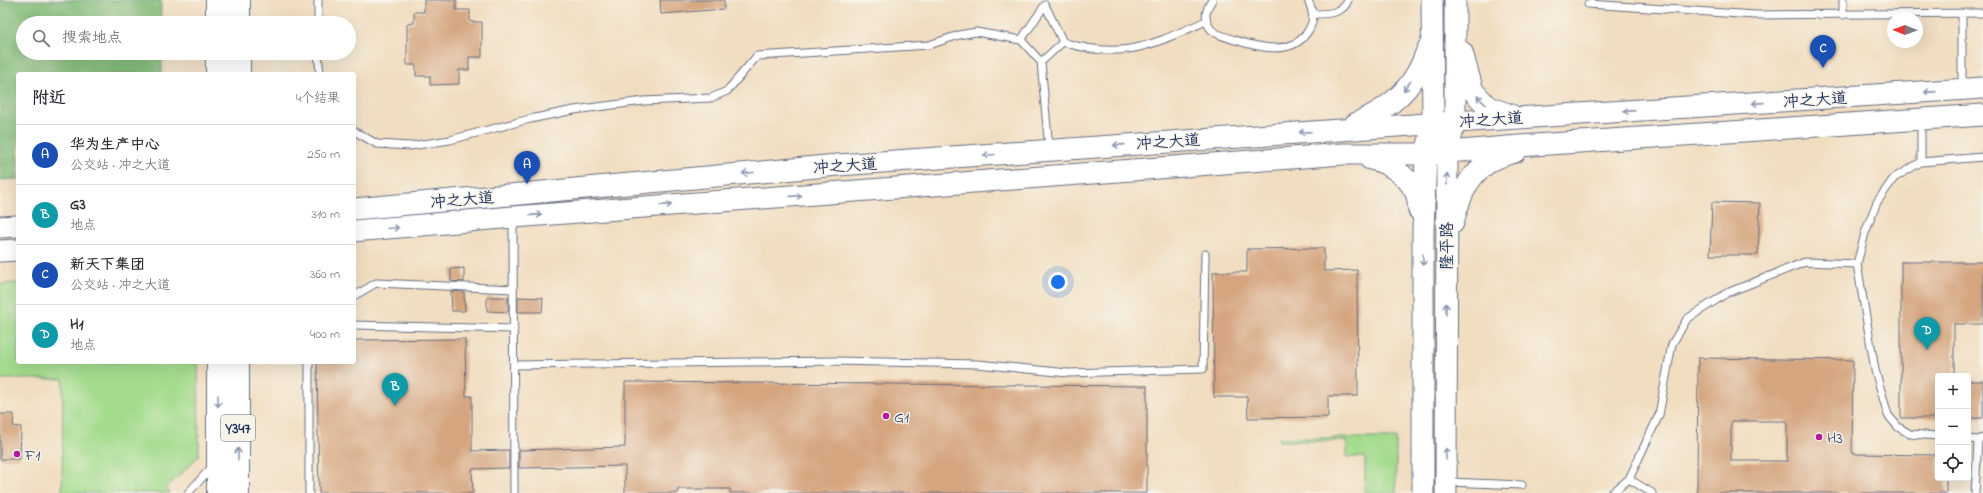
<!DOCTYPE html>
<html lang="zh">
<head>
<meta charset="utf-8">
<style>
  body { margin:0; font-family:"Indie Flower","LXGW WenKai TC",sans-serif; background:#f7f7f7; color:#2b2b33 }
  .controls { position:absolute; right:12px; bottom:12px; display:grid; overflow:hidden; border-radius:4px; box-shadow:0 4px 16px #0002 }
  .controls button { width:36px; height:36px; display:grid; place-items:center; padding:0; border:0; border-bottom:1px solid #e1e1e2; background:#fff; color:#2b2b33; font:20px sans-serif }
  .compass { position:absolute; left:1887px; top:12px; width:36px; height:36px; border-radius:50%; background:#fff; box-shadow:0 4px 16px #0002; rotate:271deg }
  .you { position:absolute; left:1058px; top:282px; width:14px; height:14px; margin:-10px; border:3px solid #fff; border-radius:50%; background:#1a73e8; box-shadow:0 0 0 6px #1a73e833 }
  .badge { display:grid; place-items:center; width:26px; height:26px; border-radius:50%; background:#2563eb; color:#fff; font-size:13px; font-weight:700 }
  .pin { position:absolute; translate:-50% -33px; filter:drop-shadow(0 1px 2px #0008) }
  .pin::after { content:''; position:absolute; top:21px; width:14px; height:12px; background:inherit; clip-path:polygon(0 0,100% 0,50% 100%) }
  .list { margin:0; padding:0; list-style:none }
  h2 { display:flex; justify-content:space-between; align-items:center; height:52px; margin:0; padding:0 16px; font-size:17px }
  h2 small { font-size:13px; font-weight:400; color:#7c7c81 }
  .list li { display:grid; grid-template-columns:26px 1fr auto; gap:12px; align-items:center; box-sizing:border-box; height:60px; padding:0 16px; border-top:1px solid #e1e1e2 }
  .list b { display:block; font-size:15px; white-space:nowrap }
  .list p { margin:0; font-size:13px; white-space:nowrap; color:#7c7c81 }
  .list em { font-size:13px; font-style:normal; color:#7c7c81 }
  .icon { flex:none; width:22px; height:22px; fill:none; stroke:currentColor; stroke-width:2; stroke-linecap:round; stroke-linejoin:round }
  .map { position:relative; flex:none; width:1983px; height:493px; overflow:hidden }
  .search { position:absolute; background:#fff; box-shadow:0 4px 16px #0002; left:16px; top:16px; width:340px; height:44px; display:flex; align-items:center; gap:10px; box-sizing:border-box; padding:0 14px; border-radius:22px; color:#7c7c81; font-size:15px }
  .panel { position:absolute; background:#fff; box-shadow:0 4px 16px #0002; left:16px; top:72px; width:340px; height:292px; border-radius:4px }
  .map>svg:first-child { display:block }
  .green { fill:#a4dc8e; stroke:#608676 }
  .forest { fill:#83bc79; stroke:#4f766c }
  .building { fill:#d5a57f; fill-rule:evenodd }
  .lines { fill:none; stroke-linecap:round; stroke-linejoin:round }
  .service-casing { stroke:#666c80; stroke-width:9 }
  .secondary-casing { stroke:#666c80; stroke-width:23 }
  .primary-casing { stroke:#666c80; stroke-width:24 }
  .service { stroke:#fff; stroke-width:7 }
  .secondary { stroke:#fff; stroke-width:21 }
  .primary { stroke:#fff; stroke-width:22 }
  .oneway { stroke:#8d97ae }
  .poi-dot { fill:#b5179e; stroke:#f7f3e8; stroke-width:1.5 }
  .labels { text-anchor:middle; stroke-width:3; stroke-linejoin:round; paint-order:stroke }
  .shield { fill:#f7f3e8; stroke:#5d6a87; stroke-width:1 }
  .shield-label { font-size:15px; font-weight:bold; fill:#1b2f5e }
  .street-label { font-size:16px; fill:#1b2f5e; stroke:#f7f3e8 }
  .poi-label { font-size:16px; fill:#1b2f5e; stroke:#f7f3e8; text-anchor:start }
</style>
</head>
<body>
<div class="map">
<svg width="1983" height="493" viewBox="0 0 1983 493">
  <rect width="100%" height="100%" fill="#f7f3e8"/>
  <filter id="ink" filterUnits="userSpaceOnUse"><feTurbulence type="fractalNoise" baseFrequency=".025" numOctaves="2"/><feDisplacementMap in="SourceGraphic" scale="8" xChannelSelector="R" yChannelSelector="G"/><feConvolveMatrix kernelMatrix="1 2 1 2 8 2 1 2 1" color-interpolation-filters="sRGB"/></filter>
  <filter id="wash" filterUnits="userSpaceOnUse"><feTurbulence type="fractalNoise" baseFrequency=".012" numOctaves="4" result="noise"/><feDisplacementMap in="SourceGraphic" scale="16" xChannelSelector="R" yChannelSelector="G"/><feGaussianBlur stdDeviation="0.9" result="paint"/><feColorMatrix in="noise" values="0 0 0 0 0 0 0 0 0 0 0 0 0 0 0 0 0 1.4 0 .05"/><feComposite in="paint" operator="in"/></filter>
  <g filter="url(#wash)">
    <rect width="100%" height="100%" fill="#f1ddbf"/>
    <path class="green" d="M18,283v79h180l1,94 -33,32 4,5h-108l1,-114h-63v-95z
      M1279,438h117v55h-31v-36h-18v-16h-68z"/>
    <path class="forest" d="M0,0h161v23h-138v30h139v21h-144v105l-18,1z"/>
    <g id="blocks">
      <path class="building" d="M424,0h32v10h14v12h12v35h-13v13h-10v14l-29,1v-9h-14v-11h-9v-41l7,-1v-11h10z
        M660,0h64v9l-63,5z
        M1712,202l48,1 -2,52h-48z
        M1324,248v23l33,-1 1,126h-30v21l-80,1 -1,-21h-33l-1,-125h34v-23z
        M1901,262h82v62h-29v52h-16v42h-37z
        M464,268v14l-13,-1v-12z
        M451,291l13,1 1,19h-13z
        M487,297h21v15l-21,-1z
        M518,297l25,1 -1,14h-24z
        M465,339l1,57h6v55l37,-1v18l-37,1 1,24h-154l-2,-131h37v-22z
        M1698,358l155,2 -1,94 86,1v23h8v15h-249zM1731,421h56v40h-56z
        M1968,381h15v37h-15z
        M625,382l522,4v107h-417v-4h-52v4h-53v-27l-106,2v-18l106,-3z
        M0,414h14l-1,12 8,1 -1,32h-20z"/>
    </g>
  </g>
  <g filter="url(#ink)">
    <use href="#blocks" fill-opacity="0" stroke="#666c80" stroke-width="1"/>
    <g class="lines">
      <defs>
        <path id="service" d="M318,0v23
          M1212,0c-6,9 -9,18 -2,28 5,7 17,9 25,12 22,7 55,16 71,-6 9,-12 8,-21 2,-34
          M1588,4l167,11 228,-2
          M1314,14c12,0 30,0 34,-14
          M1962,14v74
          M1843,15v-15
          M1063,42c59,19 89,3 143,-21
          M318,53l2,21
          M1041,62l8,87
          M1921,121v41l-27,16 -17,24 -12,31 -8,31 18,106 13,45 10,12 12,7 28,2
          M354,131l23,13 33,2 40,-6 80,-21 44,-9 70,-9 67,-3 16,-7 30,-35 172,-11 30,-10 17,-3 45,8 20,22 22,-20 -18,-37 -24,35
          M1921,162l62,-5
          M513,219l1,274
          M354,296l22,-13 137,6
          M354,325l160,4
          M514,365l321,-4 142,3 91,9 135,-4 2,-115
          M1968,439l10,1 5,-2
          M1629,479l23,14
          M1448,482l74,3
          M188,493l25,-27
          M309,493v-131
          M1612,493l17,-14 30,-64 13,-71 15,-25 40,-26 78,-31 52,2
          M1975,493l3,-53"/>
        <path id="secondary" d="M1462,52l11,39 15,16 23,8
          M1355,124c26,-12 49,-26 63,-53 5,-8 7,-18 12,-26
          M1370,159c17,3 37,16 45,32 3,5 3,13 4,19
          M354,209l484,-44 617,-43 528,-34
          M1453,223c9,-37 22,-62 62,-71
          M0,227l18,-1
          M354,231l159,-14 830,-63h83l93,-8 464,-31
          M0,251l18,-1
          M1423,493v-262l3,-77 7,-30 -1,-124
          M1446,493l1,-341 8,-30v-122"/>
        <path id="primary" d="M217,0v23
          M239,23v-23
          M217,53v21
          M239,74v-21
          M218,362v131
          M238,493v-131"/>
      </defs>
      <use href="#service" class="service-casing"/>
      <use href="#secondary" class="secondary-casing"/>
      <use href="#primary" class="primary-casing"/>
      <use href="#service" class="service"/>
      <use href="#secondary" class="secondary"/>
      <use href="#primary" class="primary"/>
    </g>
    <defs><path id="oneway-shaft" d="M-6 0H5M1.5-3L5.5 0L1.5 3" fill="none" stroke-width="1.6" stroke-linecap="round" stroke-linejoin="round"/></defs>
    <g class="oneway">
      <use href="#oneway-shaft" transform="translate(1407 86) rotate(127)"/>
      <use href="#oneway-shaft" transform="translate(1930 92) rotate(176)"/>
      <use href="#oneway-shaft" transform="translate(1481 100) rotate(-134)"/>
      <use href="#oneway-shaft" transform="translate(1758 103) rotate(176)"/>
      <use href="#oneway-shaft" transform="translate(1629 111) rotate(176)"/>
      <use href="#oneway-shaft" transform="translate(1305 132) rotate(176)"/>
      <use href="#oneway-shaft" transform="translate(1119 145) rotate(176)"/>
      <use href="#oneway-shaft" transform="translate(989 155) rotate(175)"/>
      <use href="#oneway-shaft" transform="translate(748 173) rotate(175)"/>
      <use href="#oneway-shaft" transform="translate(1447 179) rotate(-89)"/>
      <use href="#oneway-shaft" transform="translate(796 196) rotate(-4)"/>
      <use href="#oneway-shaft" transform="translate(666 205) rotate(-4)"/>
      <use href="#oneway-shaft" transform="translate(536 215) rotate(-4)"/>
      <use href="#oneway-shaft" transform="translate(393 228) rotate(-5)"/>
      <use href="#oneway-shaft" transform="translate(1423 260) rotate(90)"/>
      <use href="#oneway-shaft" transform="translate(1446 309) rotate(-90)"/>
      <use href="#oneway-shaft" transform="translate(218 401) rotate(90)"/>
      <use href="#oneway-shaft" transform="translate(238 454) rotate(-90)"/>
      <use href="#oneway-shaft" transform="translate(1446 454) rotate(-90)"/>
    </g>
  </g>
  <g class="poi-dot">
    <circle cx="886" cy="416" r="4"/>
    <circle cx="1819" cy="437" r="4"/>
    <circle cx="17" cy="454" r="4"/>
  </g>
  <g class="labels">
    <rect class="shield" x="221" y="415" width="34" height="26" rx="3"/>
    <g class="shield-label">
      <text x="238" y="433">Y347</text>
    </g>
    <g class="street-label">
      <text transform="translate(1815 99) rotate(-4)" y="6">冲之大道</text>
      <text transform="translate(1491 119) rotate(-4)" y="6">冲之大道</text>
      <text transform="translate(1168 141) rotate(-4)" y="6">冲之大道</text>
      <text transform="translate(845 165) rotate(-4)" y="6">冲之大道</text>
      <text transform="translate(462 199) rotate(-5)" y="6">冲之大道</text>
      <text transform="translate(1446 246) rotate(-90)" y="6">隆平路</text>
    </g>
    <g class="poi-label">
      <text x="894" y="422">G1</text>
      <text x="1827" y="443">H3</text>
      <text x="25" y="460">F1</text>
    </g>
  </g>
</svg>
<div class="controls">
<button>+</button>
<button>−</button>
<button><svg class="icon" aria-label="locate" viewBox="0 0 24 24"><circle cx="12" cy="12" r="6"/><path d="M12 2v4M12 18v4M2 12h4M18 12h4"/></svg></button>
</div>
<svg class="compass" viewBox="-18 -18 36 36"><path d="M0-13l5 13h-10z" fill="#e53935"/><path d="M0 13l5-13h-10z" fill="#7c7c81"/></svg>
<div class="you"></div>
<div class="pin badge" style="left:527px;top:184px;background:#1a4fb4">A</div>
<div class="pin badge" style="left:395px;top:406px;background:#0f9aa8">B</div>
<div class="pin badge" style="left:1823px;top:68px;background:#1a4fb4">C</div>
<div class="pin badge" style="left:1927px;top:350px;background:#0f9aa8">D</div>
<div class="search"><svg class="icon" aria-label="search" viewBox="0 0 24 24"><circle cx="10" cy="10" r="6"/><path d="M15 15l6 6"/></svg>搜索地点</div>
<section class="panel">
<h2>附近<small>4个结果</small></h2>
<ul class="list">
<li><span class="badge" style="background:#1a4fb4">A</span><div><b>华为生产中心</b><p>公交站 · 冲之大道</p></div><em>250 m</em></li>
<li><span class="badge" style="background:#0f9aa8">B</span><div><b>G3</b><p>地点</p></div><em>310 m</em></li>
<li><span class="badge" style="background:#1a4fb4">C</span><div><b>新天下集团</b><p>公交站 · 冲之大道</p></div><em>360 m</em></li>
<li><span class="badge" style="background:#0f9aa8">D</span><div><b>H1</b><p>地点</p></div><em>400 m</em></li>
</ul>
</section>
</div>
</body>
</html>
